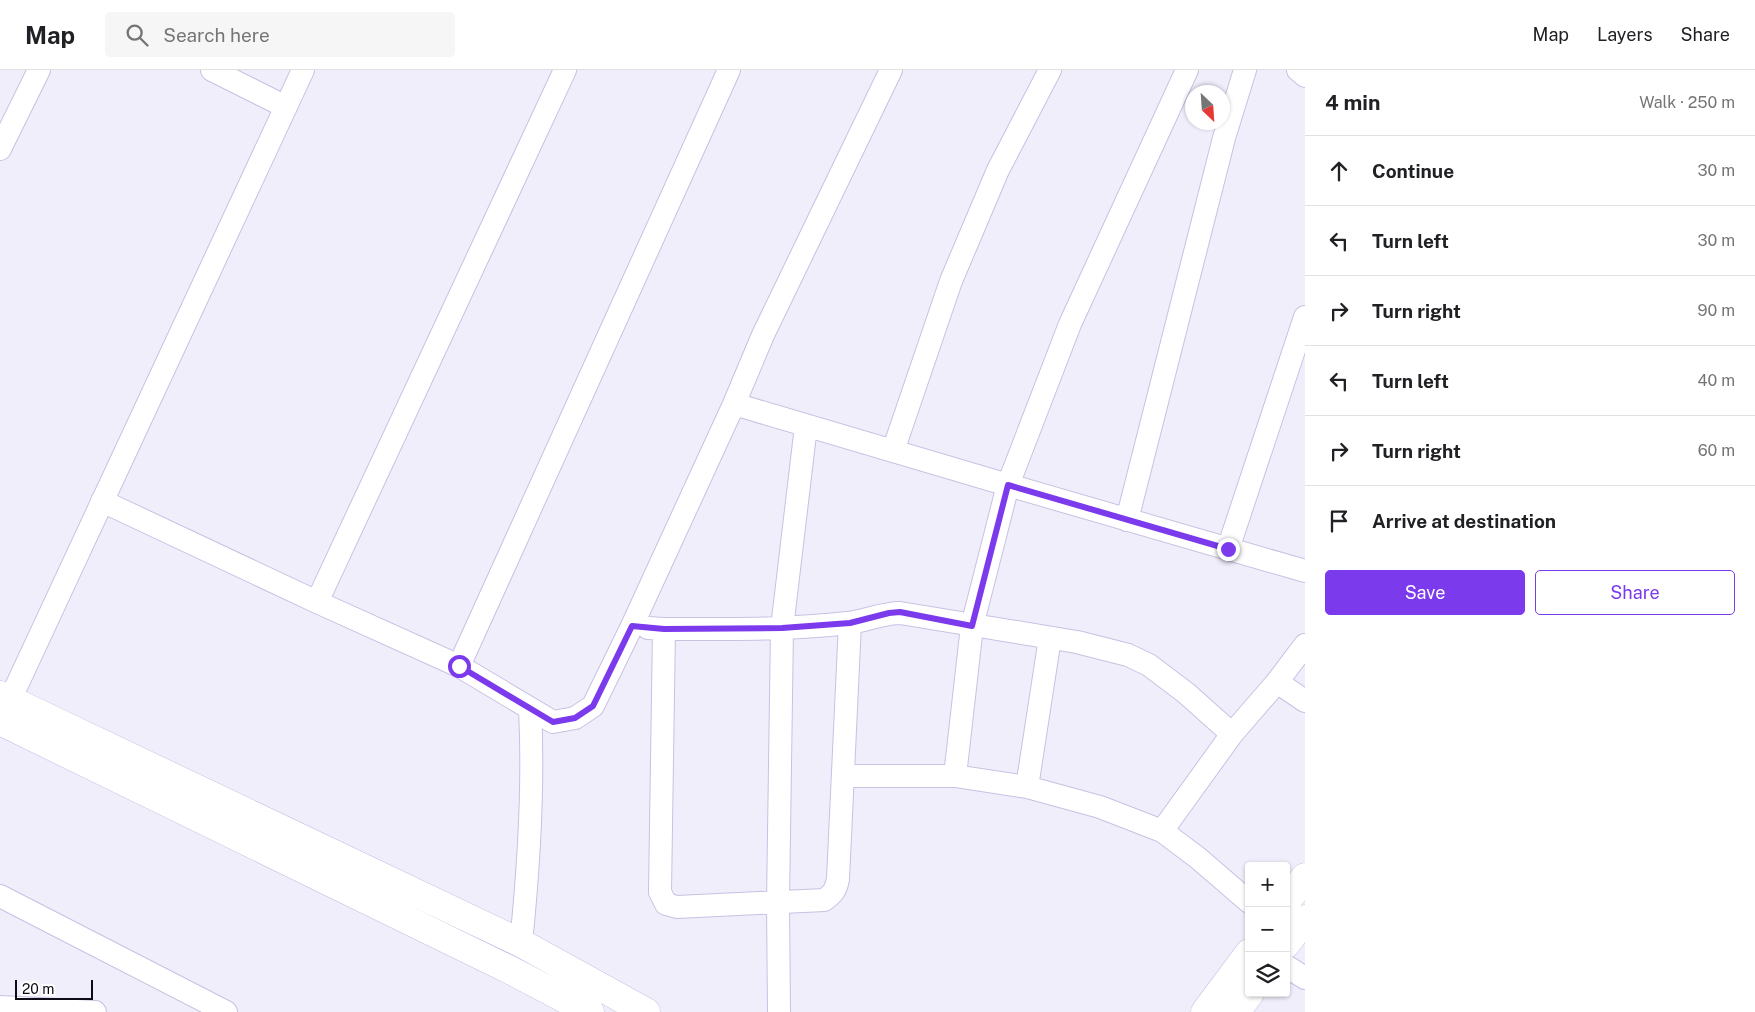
<!DOCTYPE html>
<html lang="en">
<head>
<meta charset="utf-8">
<style>
  body { margin:0; font-family:"Public Sans",sans-serif; background:#f6f6f6; color:#202124 }
  .controls { position:absolute; right:15px; bottom:15px; display:grid; overflow:hidden; border-radius:5px; box-shadow:0 1px 4px #0004 }
  .controls button { width:45px; height:45px; display:grid; place-items:center; padding:0; border:0; border-bottom:1px solid #e0e0e0; background:#fff; color:#202124; font:25px sans-serif }
  .compass { position:absolute; left:1185px; top:15px; width:45px; height:45px; border-radius:50%; background:#fff; box-shadow:0 1px 4px #0004; rotate:155deg }
  .scale { position:absolute; left:15px; bottom:12px; width:78px; box-sizing:border-box; padding-left:5px; border:2px solid #0d0b16; border-top:0; font-size:14px; line-height:18px; white-space:nowrap; color:#0d0b16; -webkit-text-stroke:4px #fdfefd; paint-order:stroke }
  .stop { position:absolute; width:15px; height:15px; margin:-11px; border:4px solid #7c3aed; border-radius:50%; background:#fff }
  .stop.end { background:#7c3aed; border-color:#fff; box-shadow:0 1px 5px #0008 }
  .list { margin:0; padding:0; list-style:none }
  h2 { display:flex; justify-content:space-between; align-items:center; height:65px; margin:0; padding:0 20px; font-size:21px }
  h2 small { font-size:16px; font-weight:400; color:#757577 }
  .list li { display:grid; grid-template-columns:32px 1fr auto; gap:15px; align-items:center; box-sizing:border-box; height:70px; padding:0 20px; border-top:1px solid #e0e0e0 }
  .list b { display:block; font-size:19px; white-space:nowrap }
  .list em { font-size:16px; font-style:normal; color:#757577 }
  .actions { display:flex; gap:10px; padding:15px 20px }
  .actions a { flex:1; padding:11px 0; border:1px solid #7c3aed; border-radius:5px; text-align:center; font-size:18px; color:#7c3aed }
  .actions .main { background:#7c3aed; color:#fff }
  .icon { flex:none; width:28px; height:28px; fill:none; stroke:currentColor; stroke-width:2; stroke-linecap:round; stroke-linejoin:round }
  .map { position:relative; flex:none; width:1305px; height:942px; overflow:hidden }
  header { display:flex; align-items:center; gap:30px; box-sizing:border-box; height:70px; padding:0 25px; background:#fff; border-bottom:1px solid #e0e0e0 }
  header strong { font-size:24px }
  nav { display:flex; gap:28px; margin-inline-start:auto; font-size:18px }
  .search { width:350px; height:45px; background:#f6f6f6; display:flex; align-items:center; gap:12px; box-sizing:border-box; padding:0 18px; border-radius:5px; color:#757577; font-size:19px }
  main { display:flex }
  aside { flex:1; background:#fff }
  .map>svg:first-child { display:block }
  .lines { fill:none; stroke-linecap:round; stroke-linejoin:round }
  .minor-casing { stroke:#c7c1e2; stroke-width:24 }
  .tertiary-casing { stroke:#c7c1e2; stroke-width:29 }
  .secondary-casing { stroke:#c7c1e2; stroke-width:29 }
  .minor { stroke:#fff; stroke-width:22 }
  .tertiary { stroke:#fff; stroke-width:28 }
  .secondary { stroke:#fff; stroke-width:28 }
  .route { stroke:#7c3aed; stroke-width:6 }
</style>
</head>
<body>
<header>
<strong>Map</strong>
<div class="search"><svg class="icon" aria-label="search" viewBox="0 0 24 24"><circle cx="10" cy="10" r="6"/><path d="M15 15l6 6"/></svg>Search here</div>
<nav><a>Map</a><a>Layers</a><a>Share</a></nav>
</header>
<main>
<div class="map">
<svg width="1305" height="942" viewBox="0 0 1305 942">
  <rect width="100%" height="100%" fill="#f1eefc"/>
  <g class="lines">
    <defs>
      <path id="minor" d="M212,0l74,37
        M1298,0l7,6
        M0,79l39,-79
        M734,334l274,81 297,86
        M893,381l58,-170 47,-111 52,-100
        M102,431l215,101 142,64 94,56 22,-4 18,-12 39,-80 102,-222 29,-69 128,-265
        M1127,450l97,-382 21,-68
        M1228,479l77,-232
        M317,532l248,-532
        M648,558l16,1c61,0 123,1 184,-6 18,-2 34,-10 52,-10l177,29 51,13 21,10 37,28 46,41
        M664,559l-4,263 6,12 11,3 147,-7c9,-6 12,-10 14,-21l12,-256
        M459,596l270,-596
        M1277,612l28,19
        M3,645l300,-645
        M843,706h112l72,11 73,20 62,24 36,27 51,44
        M955,706l17,-150 36,-141 62,-161 117,-254
        M1027,717l23,-149
        M1162,761l70,-97 45,-52 28,-37
        M0,826l226,116
        M521,873c8,-78 13,-156 9,-234
        M1286,896l19,12
        M0,937l95,5
        M779,942l-1,-109 4,-275 24,-202"/>
      <path id="tertiary" d="M0,625l521,248 125,69
        M0,651l508,248 82,43"/>
      <path id="secondary" d="M1286,832l19,-25
        M1286,874l19,-25
        M1205,942l44,-59
        M1236,942l14,-19"/>
    </defs>
    <use href="#minor" class="minor-casing"/>
    <use href="#tertiary" class="tertiary-casing"/>
    <use href="#secondary" class="secondary-casing"/>
    <use href="#minor" class="minor"/>
    <use href="#tertiary" class="tertiary"/>
    <use href="#secondary" class="secondary"/>
  </g>
  <g class="lines">
    <path class="route" d="M459,596l94,56 22,-4 18,-12 39,-80 32,3 118,-1 68,-5 39,-10 11,-1 72,14 36,-141 220,64"/>
  </g>
</svg>
<div class="controls">
<button>+</button>
<button>−</button>
<button><svg class="icon" aria-label="layers" viewBox="0 0 24 24"><path d="M12 4l9 5-9 5-9-5zM3 14l9 5 9-5"/></svg></button>
</div>
<svg class="compass" viewBox="-18 -18 36 36"><path d="M0-13l5 13h-10z" fill="#e53935"/><path d="M0 13l5-13h-10z" fill="#757577"/></svg>
<div class="scale">20 m</div>
<div class="stop" style="left:459px;top:596px"></div>
<div class="stop end" style="left:1228px;top:479px"></div>
</div>
<aside>
<h2>4 min<small>Walk · 250 m</small></h2>
<ul class="list">
<li><svg class="icon" aria-label="ahead" viewBox="0 0 24 24"><path d="M12 20V5M6 11l6-6 6 6"/></svg><div><b>Continue</b></div><em>30 m</em></li>
<li><svg class="icon" aria-label="left" viewBox="0 0 24 24"><path d="M17 20v-9H6M10 6l-5 5 5 5"/></svg><div><b>Turn left</b></div><em>30 m</em></li>
<li><svg class="icon" aria-label="right" viewBox="0 0 24 24"><path d="M7 20v-9h11M14 6l5 5-5 5"/></svg><div><b>Turn right</b></div><em>90 m</em></li>
<li><svg class="icon" aria-label="left" viewBox="0 0 24 24"><path d="M17 20v-9H6M10 6l-5 5 5 5"/></svg><div><b>Turn left</b></div><em>40 m</em></li>
<li><svg class="icon" aria-label="right" viewBox="0 0 24 24"><path d="M7 20v-9h11M14 6l5 5-5 5"/></svg><div><b>Turn right</b></div><em>60 m</em></li>
<li><svg class="icon" aria-label="arrive" viewBox="0 0 24 24"><path d="M6 21V4h12l-3 4 3 4H6"/></svg><div><b>Arrive at destination</b></div></li>
</ul>
<div class="actions"><a class="main">Save</a><a>Share</a></div>
</aside>
</main>
</body>
</html>
